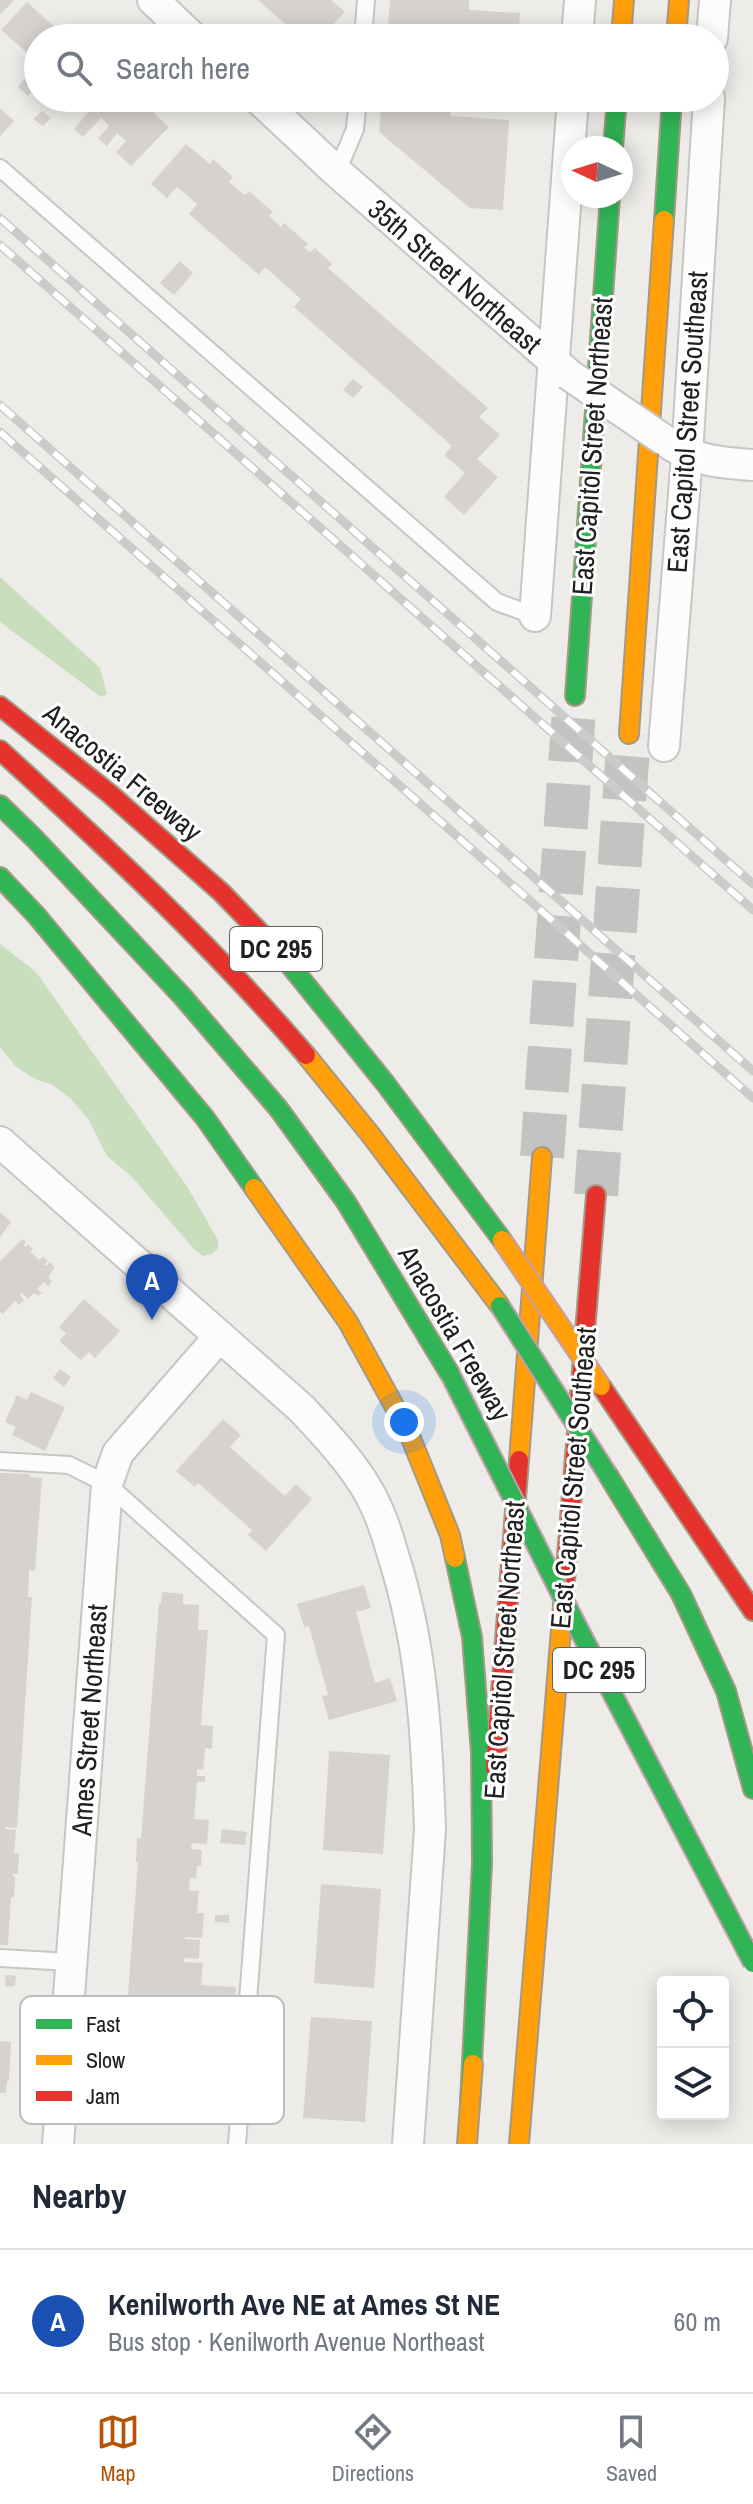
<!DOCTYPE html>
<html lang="en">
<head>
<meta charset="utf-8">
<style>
  body { margin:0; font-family:"Archivo Narrow",sans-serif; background:#f6f6f7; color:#1f2937 }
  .controls { position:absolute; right:24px; bottom:24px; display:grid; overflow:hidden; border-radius:8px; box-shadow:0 4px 20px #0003 }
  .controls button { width:72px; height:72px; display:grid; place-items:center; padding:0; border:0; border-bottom:2px solid #e0e1e3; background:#fff; color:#1f2937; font:40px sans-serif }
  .compass { position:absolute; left:561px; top:136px; width:72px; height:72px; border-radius:50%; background:#fff; box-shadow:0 4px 20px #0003; rotate:274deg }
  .you { position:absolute; left:404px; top:1422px; width:28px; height:28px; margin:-20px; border:6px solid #fff; border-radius:50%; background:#1a73e8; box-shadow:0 0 0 12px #1a73e833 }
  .badge { display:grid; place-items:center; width:52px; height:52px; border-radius:50%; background:#b45309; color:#fff; font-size:26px; font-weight:700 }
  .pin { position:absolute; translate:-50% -66px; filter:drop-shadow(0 2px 4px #0008) }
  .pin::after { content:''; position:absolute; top:42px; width:28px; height:24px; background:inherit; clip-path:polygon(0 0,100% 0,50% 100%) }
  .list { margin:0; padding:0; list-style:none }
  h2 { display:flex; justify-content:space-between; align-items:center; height:104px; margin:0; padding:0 32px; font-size:34px }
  h2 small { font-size:26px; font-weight:400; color:#747a83 }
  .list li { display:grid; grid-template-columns:52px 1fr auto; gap:24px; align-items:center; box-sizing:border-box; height:144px; padding:0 32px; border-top:2px solid #e0e1e3 }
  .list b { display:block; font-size:30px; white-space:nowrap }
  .list p { margin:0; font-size:26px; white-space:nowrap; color:#747a83 }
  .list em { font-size:26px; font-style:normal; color:#747a83 }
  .icon { flex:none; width:44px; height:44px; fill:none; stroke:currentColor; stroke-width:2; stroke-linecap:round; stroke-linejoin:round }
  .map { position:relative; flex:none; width:753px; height:2144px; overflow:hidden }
  .search { position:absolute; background:#fff; box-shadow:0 4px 20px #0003; left:24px; right:24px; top:24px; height:88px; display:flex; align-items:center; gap:20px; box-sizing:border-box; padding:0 28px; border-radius:44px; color:#747a83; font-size:30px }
  .sheet { height:248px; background:#fff }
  nav { display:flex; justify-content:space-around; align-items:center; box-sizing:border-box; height:112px; border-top:2px solid #e0e1e3; background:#fff; font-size:22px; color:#747a83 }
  nav a { display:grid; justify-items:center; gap:4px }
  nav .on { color:#b45309 }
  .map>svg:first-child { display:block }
  .forest { fill:#c9debc }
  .building { fill:#d5d2d0 }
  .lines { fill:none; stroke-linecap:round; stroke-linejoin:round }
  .primary-tunnel { stroke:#c5c3c1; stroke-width:44; stroke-dasharray:44 22; stroke-linecap:butt }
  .lane-casing { stroke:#c7c6c5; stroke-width:20 }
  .street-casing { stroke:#c7c6c5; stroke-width:34 }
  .fast-casing { stroke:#a59984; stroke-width:22 }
  .slow-casing { stroke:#a59984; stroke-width:22 }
  .jam-casing { stroke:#a59984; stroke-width:22 }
  .lane { stroke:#fcfcfc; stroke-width:16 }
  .street { stroke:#fcfcfc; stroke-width:30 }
  .fast { stroke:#30b455; stroke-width:18 }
  .slow { stroke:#ff9f0a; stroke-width:18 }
  .jam { stroke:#e5322d; stroke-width:18 }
  .rail-casing { stroke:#cbcbca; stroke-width:9 }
  .rail { stroke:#fff; stroke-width:6; stroke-dasharray:18; stroke-linecap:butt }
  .street-bridge-casing { stroke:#c7c6c5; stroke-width:34; stroke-linecap:butt }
  .fast-bridge-casing { stroke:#c59eab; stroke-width:22; stroke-linecap:butt }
  .slow-bridge-casing { stroke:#c59eab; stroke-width:22; stroke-linecap:butt }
  .street-bridge { stroke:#fcfcfc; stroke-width:30 }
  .fast-bridge { stroke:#30b455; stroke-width:18 }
  .slow-bridge { stroke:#ff9f0a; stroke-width:18 }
  .labels { text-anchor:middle; stroke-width:6; stroke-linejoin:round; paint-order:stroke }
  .shield { fill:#fff; stroke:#636363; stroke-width:2 }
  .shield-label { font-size:26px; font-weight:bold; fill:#202020 }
  .street-label { font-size:28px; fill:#202020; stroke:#fff }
  .key { fill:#fff; stroke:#bcbcbc; stroke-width:2 }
  .key-label { font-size:22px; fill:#202020 }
</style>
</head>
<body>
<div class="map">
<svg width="753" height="2144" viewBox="0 0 753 2144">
  <rect width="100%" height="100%" fill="#eeece9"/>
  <path class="forest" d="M0,577l100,91 7,26 -6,3 -101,-75z
    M0,944l36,28 152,216 30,52v8l-6,6 -9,2 -9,-7 -63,-73 -24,-20 -18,-36 -18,-21 -20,-15 -16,-5 -19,-12 -16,-20z"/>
  <path class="building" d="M0,0h14l-14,15z
    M258,0h73l14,12 -24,26h-20z
    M390,0h79v10l51,3 -2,25h-131z
    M27,2l40,36h-29v24l-37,-32z
    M28,75l10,9 -10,12 -10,-9z
    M78,98h66l5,4 -3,4 23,21 -38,39 -15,-14 10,-11 -9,-8 -10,13 -9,-8 11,-12 -8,-8 -18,19 -9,-8 17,-20z
    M382,98h70l-2,18 59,4 -6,90 -33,-2 -91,-76z
    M0,108l14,13 -14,15z
    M42,111l9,7 -8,8 -10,-7z
    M186,144l24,20 3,-5 20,18 -4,5 16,13 4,-4 24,21 -4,4 12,11 3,-4 24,21 -4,3 6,5 5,-4 17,16 -4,4 160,140 -9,9 21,18 -23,24 21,18 -34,38 -20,-18 21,-24 -21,-18 8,-9 -158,-139 7,-8 -36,-32 -6,8 -70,-61 8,-10 -1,-1 -19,-16 -10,11 -16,-14z
    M180,261l13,12 -19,22 -14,-12z
    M353,379l10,8 -10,11 -10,-8z
    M0,1212l11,10 -11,15z
    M22,1239l4,3 -2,3 2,2 2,-3 5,5 -3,2 9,9 4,-4 5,5 -4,4 2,1 4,-4 5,5 -7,10 4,4 -4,5 -4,-4 -7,7 5,4 -4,3 -4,-3 -6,6 -6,-6 -2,2 4,5 -5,5 -4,-4 -12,13 -3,-2v-51z
    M84,1299l36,32 -25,27 -6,-6 -8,8 -22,-19 7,-8 -7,-6z
    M60,1369l11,8 -7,10 -11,-9z
    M31,1392l34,15 -20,44 -33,-16 4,-8 -11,-5 12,-27 10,5z
    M223,1419l18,16 -11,12 55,49 11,-12 16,15 -46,52 -18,-16 4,-5 -54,-47 -3,4 -19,-16z
    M0,1473l30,1v3l12,1 -7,93 -6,-1 -1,27h4l-15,231 -12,-1v2l11,1 -2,23 5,1 -1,20h-5v3h2l-1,20h-3l-3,48h-8z
    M364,1585l7,23 -15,4 19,71 15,-5 7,23 -68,19 -7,-24 6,-1 -19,-69 -5,1 -7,-23z
    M162,1592l21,2v10l16,1 -1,25h10l-7,95 12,1 -1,23 -7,-1 -2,22 -6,-1v7h8v6h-8l-3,37 15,1 -2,24 -15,-1 -1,6 11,1 -1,16h-4l-1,12h-6l-1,12 10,1 -2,22h7l-2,25 -17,-1v2l15,1 -1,19 -15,-1v4l19,1 -2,22 35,2 -2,25 -43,-3 -1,19 -11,-1 -5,74 -17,-1 -1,11 -21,-1 1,-35 -14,-1 16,-212h-2l1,-24 4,1 18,-236h2z
    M329,1751l61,4 -7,99 -60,-4z
    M222,1829l25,3 -2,13 -25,-2z
    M321,1884l60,5 -7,99 -60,-5z
    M215,1915h14v8l-14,-1z
    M6,1975l10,1 -1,10h-10z
    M311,2017l61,4 -7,101 -62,-4z
    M0,2041l11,1 -2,39h-2l-1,12h-6z"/>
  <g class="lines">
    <path class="primary-tunnel" d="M542,1157l33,-461
      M596,1195l33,-461"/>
    <defs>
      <path id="lane" d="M363,38l3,-38
        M0,168l497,434 38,14
        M337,172l18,-43 3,-31
        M0,1461l69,4 38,19 169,151 -39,509
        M0,1958l70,4"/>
      <path id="street" d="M153,0l40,38
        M577,38l3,-38
        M712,38l3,-38
        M258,98l79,74 229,200
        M671,445c26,16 52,18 82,20
        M535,616l38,-518
        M664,746l23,-291 22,-357
        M0,1142l302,267c23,25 48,51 65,80 13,22 20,45 27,69 28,88 33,179 36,271l-22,315
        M58,2144l49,-660 11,-31 102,-117"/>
      <path id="fast" d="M613,148l4,-50
        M664,220l8,-122
        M575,696l35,-500
        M0,805l35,34 147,157 96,112 68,94 104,172
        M0,877l36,38 169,203 49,70
        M281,954l104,129 117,157
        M608,1475l73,119 45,97 27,98
        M455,1558l17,79 9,116 1,110 -12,240"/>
      <path id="slow" d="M621,38l3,-38
        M676,38l3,-38
        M629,734l35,-514
        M306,1055l64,79 130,172
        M254,1188l94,134 60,109 42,104 5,23
        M519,1460l23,-303
        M467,2144l6,-80
        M519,2144l45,-551"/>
      <path id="jam" d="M0,706l110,88 111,98 60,62
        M0,750c106,97 212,195 306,305
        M601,1386l152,225
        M564,1593l32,-398
        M495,1768l24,-308"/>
    </defs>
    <use href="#lane" class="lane-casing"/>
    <use href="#street" class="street-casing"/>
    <use href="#fast" class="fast-casing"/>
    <use href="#slow" class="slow-casing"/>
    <use href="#jam" class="jam-casing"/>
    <use href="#lane" class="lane"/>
    <use href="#street" class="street"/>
    <use href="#fast" class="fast"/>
    <use href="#slow" class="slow"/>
    <use href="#jam" class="jam"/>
    <defs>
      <path id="rail" d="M0,218l753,666
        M0,245l753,665
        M0,405l753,666
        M0,432l753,666"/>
    </defs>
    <use href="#rail" class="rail-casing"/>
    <use href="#rail" class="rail"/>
    <defs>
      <path id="street-bridge" d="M568,374l96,66"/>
      <path id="fast-bridge" d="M500,1306l108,169
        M450,1374l125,248 178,341"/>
      <path id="slow-bridge" d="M502,1240l99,146"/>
    </defs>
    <use href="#street-bridge" class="street-bridge-casing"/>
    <use href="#fast-bridge" class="fast-bridge-casing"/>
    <use href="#slow-bridge" class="slow-bridge-casing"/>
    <use href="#street-bridge" class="street-bridge"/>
    <use href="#fast-bridge" class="fast-bridge"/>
    <use href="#slow-bridge" class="slow-bridge"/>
  </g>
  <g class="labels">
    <g class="shield">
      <rect x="230" y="927" width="92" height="44" rx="6"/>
      <rect x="553" y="1648" width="92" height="44" rx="6"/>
    </g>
    <g class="shield-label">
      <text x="276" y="958">DC 295</text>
      <text x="599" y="1679">DC 295</text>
    </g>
    <g class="street-label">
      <text transform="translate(455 276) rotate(41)" y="10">35th Street Northeast</text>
      <text transform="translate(687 422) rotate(-86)" y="10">East Capitol Street Southeast</text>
      <text transform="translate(592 446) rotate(-86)" y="10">East Capitol Street Northeast</text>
      <text transform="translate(123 772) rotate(40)" y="10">Anacostia Freeway</text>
      <text transform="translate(455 1333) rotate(60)" y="10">Anacostia Freeway</text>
      <text transform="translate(573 1478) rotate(-85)" y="10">East Capitol Street Southeast</text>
      <text transform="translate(504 1650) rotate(-86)" y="10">East Capitol Street Northeast</text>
      <text transform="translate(89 1720) rotate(-86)" y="10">Ames Street Northeast</text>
    </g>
  </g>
  <rect x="20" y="1996" width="264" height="128" rx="12" class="key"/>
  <rect x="36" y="2019" width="36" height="10" fill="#30b455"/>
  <rect x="36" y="2055" width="36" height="10" fill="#ff9f0a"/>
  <rect x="36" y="2091" width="36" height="10" fill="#e5322d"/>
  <g class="key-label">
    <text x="86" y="2032">Fast</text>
    <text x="86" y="2068">Slow</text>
    <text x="86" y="2104">Jam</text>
  </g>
</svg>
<div class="controls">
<button><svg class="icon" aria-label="locate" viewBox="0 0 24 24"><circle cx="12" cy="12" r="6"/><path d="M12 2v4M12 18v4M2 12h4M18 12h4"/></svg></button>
<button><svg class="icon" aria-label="layers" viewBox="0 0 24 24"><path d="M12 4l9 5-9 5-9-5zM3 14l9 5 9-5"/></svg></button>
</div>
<svg class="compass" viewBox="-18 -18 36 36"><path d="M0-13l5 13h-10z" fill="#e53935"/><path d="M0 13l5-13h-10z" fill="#747a83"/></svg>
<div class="you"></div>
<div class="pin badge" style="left:152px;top:1320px;background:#1a4fb4">A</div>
<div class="search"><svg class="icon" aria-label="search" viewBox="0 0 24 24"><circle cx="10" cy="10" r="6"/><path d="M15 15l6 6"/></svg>Search here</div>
</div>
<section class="sheet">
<h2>Nearby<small></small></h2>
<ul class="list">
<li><span class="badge" style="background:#1a4fb4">A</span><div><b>Kenilworth Ave NE at Ames St NE</b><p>Bus stop · Kenilworth Avenue Northeast</p></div><em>60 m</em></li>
</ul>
</section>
<nav>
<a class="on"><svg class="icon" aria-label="map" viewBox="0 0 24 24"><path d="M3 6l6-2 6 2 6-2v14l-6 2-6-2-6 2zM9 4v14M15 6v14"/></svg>Map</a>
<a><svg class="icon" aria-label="directions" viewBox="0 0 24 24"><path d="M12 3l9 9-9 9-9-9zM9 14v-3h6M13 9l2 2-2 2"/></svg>Directions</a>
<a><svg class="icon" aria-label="saved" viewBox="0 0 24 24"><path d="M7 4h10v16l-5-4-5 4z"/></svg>Saved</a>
</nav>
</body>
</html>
